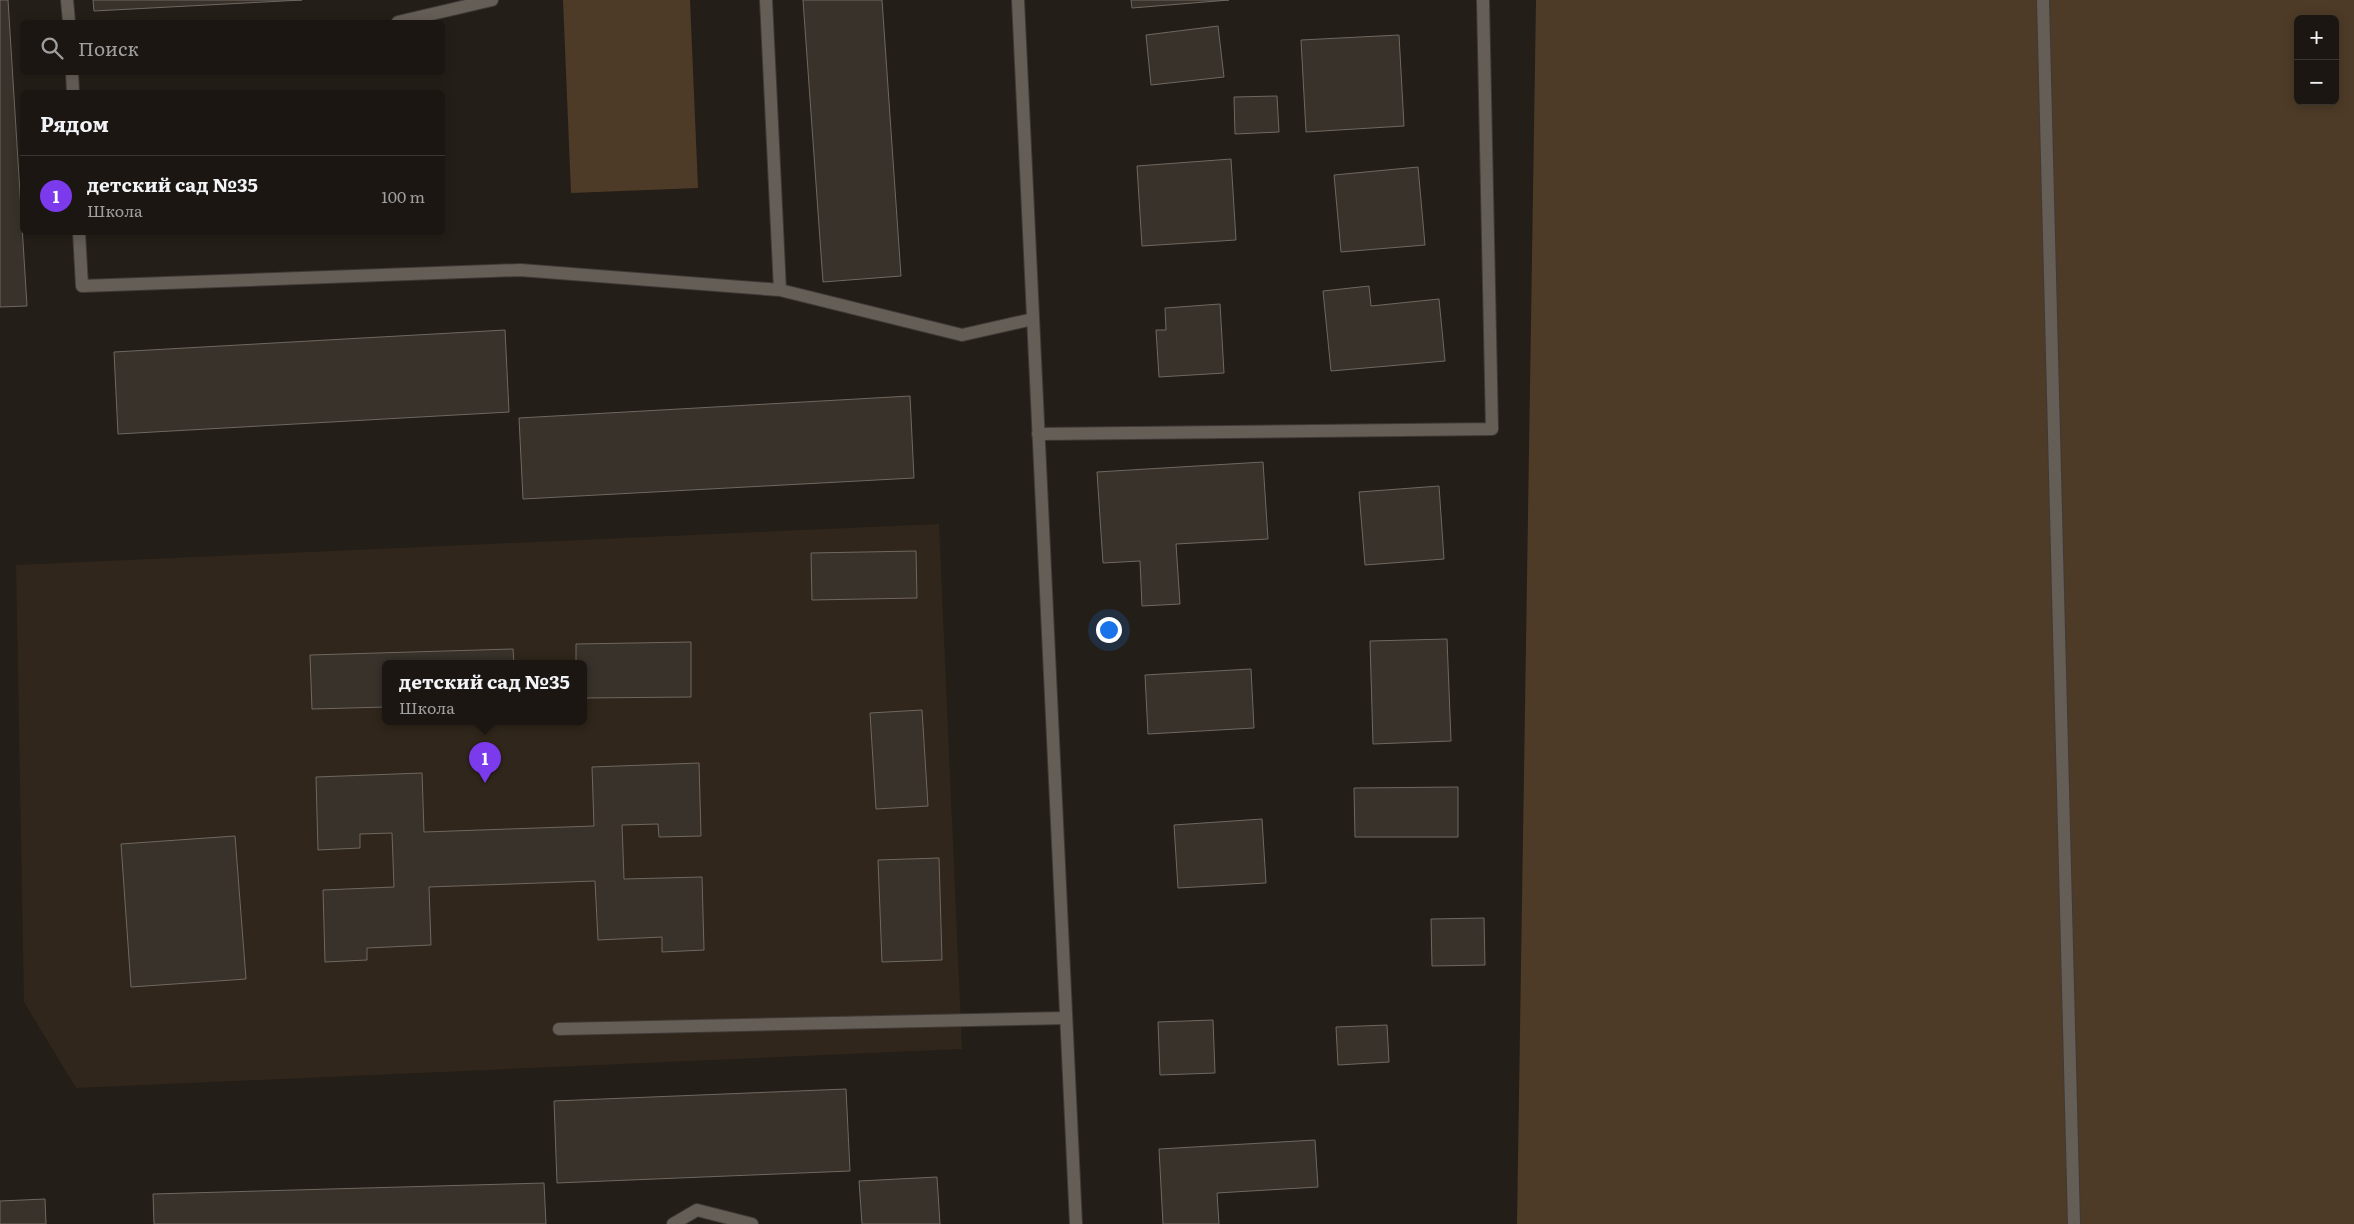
<!DOCTYPE html>
<html lang="ru">
<head>
<meta charset="utf-8">
<style>
  body { margin:0; font-family:Literata,serif; background:#282320; color:#f1f3f6 }
  .controls { position:absolute; right:15px; top:15px; display:grid; overflow:hidden; border-radius:8px; box-shadow:0 2px 12px #0003 }
  .controls button { width:45px; height:45px; display:grid; place-items:center; padding:0; border:0; border-bottom:1px solid #393532; background:#1b1612; color:#f1f3f6; font:25px sans-serif }
  .you { position:absolute; left:1108px; top:629px; width:18px; height:18px; margin:-12px; border:4px solid #fff; border-radius:50%; background:#1a73e8; box-shadow:0 0 0 8px #1a73e833 }
  .badge { display:grid; place-items:center; width:32px; height:32px; border-radius:50%; background:#7c3aed; color:#fff; font-size:16px; font-weight:700 }
  .pin { position:absolute; translate:-50% -41px; filter:drop-shadow(0 1px 2px #0008) }
  .pin::after { content:''; position:absolute; top:26px; width:18px; height:15px; background:inherit; clip-path:polygon(0 0,100% 0,50% 100%) }
  .popup { position:absolute; left:382px; top:660px; width:205px; height:65px; box-sizing:border-box; display:grid; place-content:center; border-radius:8px; background:#1b1612; filter:drop-shadow(0 1px 4px #0005); font-size:16px; white-space:nowrap; color:#a09f9f }
  .popup b { font-size:19px; color:#f1f3f6 }
  .popup::after { content:''; position:absolute; left:50%; top:100%; margin-left:-10px; border:10px solid transparent; border-top-color:#1b1612 }
  .list { margin:0; padding:0; list-style:none }
  h2 { display:flex; justify-content:space-between; align-items:center; height:65px; margin:0; padding:0 20px; font-size:21px }
  h2 small { font-size:16px; font-weight:400; color:#a09f9f }
  .list li { display:grid; grid-template-columns:32px 1fr auto; gap:15px; align-items:center; box-sizing:border-box; height:80px; padding:0 20px; border-top:1px solid #393532 }
  .list b { display:block; font-size:19px; white-space:nowrap }
  .list p { margin:0; font-size:16px; white-space:nowrap; color:#a09f9f }
  .list em { font-size:16px; font-style:normal; color:#a09f9f }
  .icon { flex:none; width:28px; height:28px; fill:none; stroke:currentColor; stroke-width:2; stroke-linecap:round; stroke-linejoin:round }
  .map { position:relative; flex:none; width:2354px; height:1224px; overflow:hidden }
  .search { position:absolute; background:#1b1612; box-shadow:0 2px 12px #0003; left:20px; top:20px; width:425px; height:55px; display:flex; align-items:center; gap:12px; box-sizing:border-box; padding:0 18px; border-radius:8px; color:#a09f9f; font-size:19px }
  .panel { position:absolute; background:#1b1612; box-shadow:0 2px 12px #0003; left:20px; top:90px; width:425px; height:145px; border-radius:8px }
  .map>svg:first-child { display:block }
  .built { fill:#30261b; fill-rule:evenodd }
  .green { fill:#4d3b27; fill-rule:evenodd }
  .building { fill:#38322b; stroke:#6f6861 }
  .lines { fill:none; stroke-linecap:round; stroke-linejoin:round }
  .service-casing { stroke:#3f3a36; stroke-width:14 }
  .minor-casing { stroke:#3f3a36; stroke-width:14 }
  .service { stroke:#655e57; stroke-width:12 }
  .minor { stroke:#655e57; stroke-width:12 }
</style>
</head>
<body>
<div class="map">
<svg width="2354" height="1224" viewBox="0 0 2354 1224">
  <rect width="100%" height="100%" fill="#241e18"/>
  <path class="built" d="M939,524l23,525 -886,39 -52,-86 -8,-437zM386,664h198v58h-198z"/>
  <path class="green" d="M563,0h127l8,188 -127,5z
    M1536,0h818v1224h-837zM2298,19h37v82h-37z"/>
  <path class="building" d="M0,0h8l19,306 -27,1z
    M93,0h209l-208,11z
    M803,0h79l19,276 -78,6z
    M1131,0h98l-97,8z
    M1218,26l6,51 -73,8 -5,-50z
    M1399,35l5,91 -98,6 -5,-92z
    M1277,96l2,36 -44,2 -1,-37z
    M1231,159l5,81 -94,6 -5,-80z
    M1418,167l7,78 -84,7 -7,-77z
    M1369,286l2,20 68,-7 6,62 -114,10 -8,-80z
    M1220,304l4,69 -65,4 -3,-47h10l-1,-22z
    M505,330l4,82 -391,22 -4,-82z
    M910,396l4,82 -391,21 -4,-81z
    M1263,462l5,77 -92,5 4,60 -38,2 -2,-45 -37,2 -6,-91z
    M1439,486l5,73 -79,6 -6,-73z
    M916,551l1,47 -105,2 -1,-47z
    M1447,639l4,102 -78,3 -3,-103z
    M691,642v55l-107,1v-34h-8v-20z
    M513,649l1,15h-128v43l-74,2 -2,-54z
    M1251,669l3,59 -106,6 -3,-59z
    M922,710l6,96 -52,3 -6,-96z
    M699,763l2,73 -42,1 -1,-13 -36,1 2,54 78,-2 2,73 -42,2v-15l-64,3 -3,-59 -166,6 2,58 -64,3v12l-42,2 -2,-72 71,-3 -2,-54 -32,1v14l-42,2 -2,-73 106,-4 2,59 170,-6 -2,-59z
    M1458,787v50h-103l-1,-49z
    M1262,819l4,64 -88,5 -4,-63z
    M235,836l11,143 -115,8 -10,-143z
    M939,858l3,102 -60,2 -4,-102z
    M1484,918l1,47 -53,1 -1,-47z
    M1213,1020l2,53 -55,2 -2,-53z
    M1387,1025l2,37 -51,3 -2,-38z
    M846,1089l4,82 -293,12 -3,-82z
    M1315,1140l3,47 -101,6 2,31h-56l-4,-75z
    M937,1177l3,47h-78l-3,-43z
    M544,1183l2,41h-392l-1,-30z
    M45,1199l1,25h-46v-23z"/>
  <g class="lines">
    <defs>
      <path id="service" d="M67,0l2,22
        M2043,0l31,1224
        M398,22l94,-22
        M72,72l1,20
        M79,232l3,54 438,-16 260,20 -14,-290
        M780,290l182,45 71,-16
        M1038,434l454,-5 -9,-429
        M559,1029l507,-11
        M673,1224l24,-14 55,14"/>
      <path id="minor" d="M1018,0l58,1224"/>
    </defs>
    <use href="#service" class="service-casing"/>
    <use href="#minor" class="minor-casing"/>
    <use href="#service" class="service"/>
    <use href="#minor" class="minor"/>
  </g>
</svg>
<div class="controls">
<button>+</button>
<button>−</button>
</div>
<div class="you"></div>
<div class="pin badge" style="left:485px;top:783px">1</div>
<div class="popup"><b>детский сад №35</b>Школа</div>
<div class="search"><svg class="icon" aria-label="search" viewBox="0 0 24 24"><circle cx="10" cy="10" r="6"/><path d="M15 15l6 6"/></svg>Поиск</div>
<section class="panel">
<h2>Рядом<small></small></h2>
<ul class="list">
<li><span class="badge">1</span><div><b>детский сад №35</b><p>Школа</p></div><em>100 m</em></li>
</ul>
</section>
</div>
</body>
</html>
